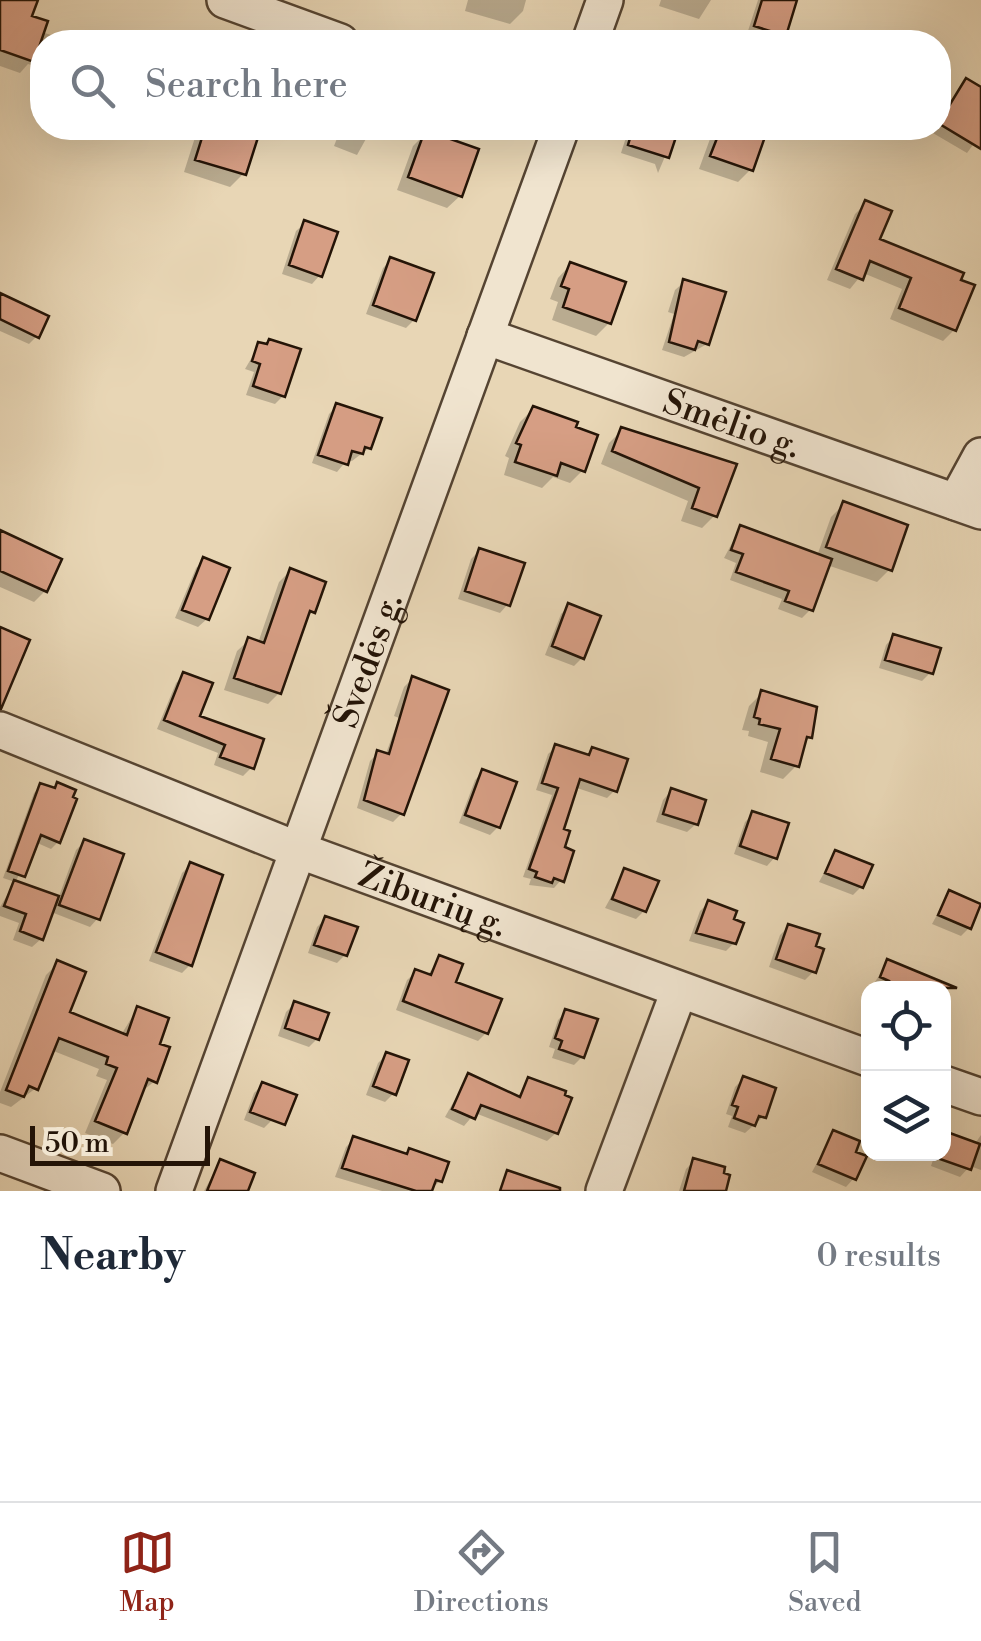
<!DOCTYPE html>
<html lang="en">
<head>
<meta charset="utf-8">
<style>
  body { margin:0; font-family:"Libre Bodoni",serif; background:#f6f6f7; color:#1f2937 }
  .controls { position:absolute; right:30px; bottom:30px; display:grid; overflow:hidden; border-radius:20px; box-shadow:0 10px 40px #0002 }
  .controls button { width:90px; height:90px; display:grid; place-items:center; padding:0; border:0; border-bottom:2px solid #e0e1e3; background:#fff; color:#1f2937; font:50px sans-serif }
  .scale { position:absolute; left:30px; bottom:25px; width:180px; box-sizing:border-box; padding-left:10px; border:5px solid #241407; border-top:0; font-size:28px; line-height:35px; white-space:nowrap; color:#241407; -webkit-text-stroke:8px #f0e4cf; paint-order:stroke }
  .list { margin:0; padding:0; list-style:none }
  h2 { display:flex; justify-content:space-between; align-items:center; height:130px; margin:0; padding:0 40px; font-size:42px }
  h2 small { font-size:32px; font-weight:400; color:#747a83 }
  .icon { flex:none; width:55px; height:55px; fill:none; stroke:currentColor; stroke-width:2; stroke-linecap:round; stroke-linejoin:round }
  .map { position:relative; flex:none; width:981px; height:1191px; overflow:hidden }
  .search { position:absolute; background:#fff; box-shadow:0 10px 40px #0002; left:30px; right:30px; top:30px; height:110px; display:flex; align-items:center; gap:25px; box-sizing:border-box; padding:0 35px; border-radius:40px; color:#747a83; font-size:38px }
  .sheet { height:310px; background:#fff }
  nav { display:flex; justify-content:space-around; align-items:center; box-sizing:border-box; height:140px; border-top:2px solid #e0e1e3; background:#fff; font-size:28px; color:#747a83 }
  nav a { display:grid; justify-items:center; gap:5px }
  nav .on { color:#8f2418 }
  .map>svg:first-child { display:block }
  .shadow { fill:#0003 }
  .building { fill:#d69e84; stroke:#241407; stroke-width:2.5 }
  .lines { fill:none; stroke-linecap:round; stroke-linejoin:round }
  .minor-casing { stroke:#554432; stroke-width:40 }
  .minor { stroke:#f0e4cf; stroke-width:35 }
  .labels { text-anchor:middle; stroke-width:8; stroke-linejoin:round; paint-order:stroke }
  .street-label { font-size:35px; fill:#241407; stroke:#f0e4cf }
</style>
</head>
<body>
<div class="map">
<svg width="981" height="1191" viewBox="0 0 981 1191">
  <rect width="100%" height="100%" fill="#e8d6b5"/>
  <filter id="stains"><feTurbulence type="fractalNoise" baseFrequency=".002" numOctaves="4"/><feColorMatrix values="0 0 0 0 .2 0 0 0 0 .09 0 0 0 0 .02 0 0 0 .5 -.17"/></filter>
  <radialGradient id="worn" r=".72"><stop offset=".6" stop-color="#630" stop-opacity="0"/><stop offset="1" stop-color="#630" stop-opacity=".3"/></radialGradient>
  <path class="shadow" d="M0,0h35l-6,17 13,15 30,10h-30v27l-14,-5 -8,9 -20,-7z
    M468,0h58l-3,11 -13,13 -45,-13z
    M661,0h50l-12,19 -40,-13z
    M758,0h37l-11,34 -8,8 -29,-8z
    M966,81l15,9v44l-14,19 -41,-24 12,-1v-17l9,-4z
    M198,128h60l-15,46 -13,13 -46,-15z
    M341,128h31l-15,27 -23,-9z
    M629,128h48l-19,45 -3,-9 -34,-11z
    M714,128h52l-15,41 -13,13 -39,-13z
    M426,133l34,63 -13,12 -50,-18 16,-44z
    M866,203l10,37 84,34 -6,56 -11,11 -53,-22 12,-30 -39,-16 -13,16 -23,-9 28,-66z
    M305,223l15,52 -8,9 -30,-10 14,-43z
    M391,260l23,60 -8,8 -40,-14 17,-46z
    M570,265l39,58 -13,13 -44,-16 6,-18 -8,-3 8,-21z
    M684,282l23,62 -23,13 -22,-7 12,-36 -6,-2 7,-22z
    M0,295l37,41 -8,8 -29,-13z
    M259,345l24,51 -8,8 -29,-9 8,-23 -9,-3z
    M337,406l32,42 -17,13 -5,-1 -10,12 -25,-9 17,-49z
    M533,409l50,61 -13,13 -17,-6 -11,11 -38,-13 5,-17 -4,-2 15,-34z
    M622,430l112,36 -19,49 -13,13 -21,-7 7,-20 -87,-37 8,-21z
    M844,504l46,65 -13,13 -50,-17 -17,45 -8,8 -24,-9 4,-10 -52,-19 6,-17 -12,-5 16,-30 77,28 14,-39z
    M0,533l45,58 -11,11 -34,-15z
    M480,550l28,54 -8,9 -42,-14 13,-40z
    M204,560l3,59 -9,8 -23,-9 21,-50z
    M290,571l23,40 -9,9 -25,73 -11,11 -44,-14 13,-39 12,-11 9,3 21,-61z
    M569,606l13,52 -8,8 -29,-11 16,-41z
    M894,636l36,37 -8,8 -43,-13 7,-23z
    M184,675l13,43 55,49 -9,9 -29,-11 4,-12 -61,-24 19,-46z
    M412,679l-10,134 -9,9 -36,-14 13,-47 8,-8 7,3 14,-38 -5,-2 10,-29z
    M762,693l48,44 -7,7 -7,22 -13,13 -23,-7 8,-30 -20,-6 1,-5 -7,-1 7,-24z
    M556,747l30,9 7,-6 21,41 -7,7 -33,-11 -13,44v49l-7,8 -25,-3 2,-6 -8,-2 29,-82 -16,-5 12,-36z
    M483,772l15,55 -8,8 -31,-12 16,-43z
    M41,786l17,56 -7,7 -16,-7 -20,41 43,16 18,-49 8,-8 14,76 -8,9 -39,-15 -10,27 -9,8 -19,-7 6,-17 -19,-7v-9l15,-25 -12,-4 31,-85z
    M671,791l25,33 -9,8 -31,-10 7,-22z
    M753,814l22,43 -8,9 -33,-12 11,-32z
    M835,853l26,34 -8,8 -34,-13z
    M190,865v100l-8,8 -33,-12 33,-88z
    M625,871l19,40 -8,8 -31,-11z
    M949,893l20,35 -8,8 -29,-12z
    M708,903l26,40 -8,8 -37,-10 11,-30z
    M325,919l20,36 -8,8 -29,-10 9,-26z
    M789,926l25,45 -9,9 -36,-13 11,-32z
    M440,958l46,75 -8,8 -82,-31 11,-30 9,-8 11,4z
    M888,962l43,18 -4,8 -54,-3z
    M58,963l9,50 54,22 16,-26 20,36 -2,36 -14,11 -17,41 -11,11 -28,-11 22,-53 -11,-4 3,-7 -48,-19 -15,38 -25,19 -11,-4v-11l46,-117z
    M294,1004l23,35 -8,8 -31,-11 8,-24z
    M566,1012l16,45 -8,8 -22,-7 3,-9 -6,-2 9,-27z
    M387,1054l7,39 -9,9 -19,-7 12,-32z
    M468,1076l49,22 12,-18 27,53 -9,8 -72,-28 -11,13 -19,-9z
    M743,1079l20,38 -18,16 -17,-6 4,-11 -6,-2 9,-27z
    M262,1085l10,35 -8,8 -20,-8 10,-27z
    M833,1133l20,20 1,25 -8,9 -34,-15z
    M948,1135l26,10 7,-10v35l-11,-4 -10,11 -29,-11 4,-12h9z
    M354,1139l50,17 6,-5 30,30 -11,10h-47l-47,-14 11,-30z
    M694,1161l30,30h-45l7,-22z
    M220,1162l25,29h-41z"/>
  <path class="building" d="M0,0h38l-6,16 16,5 -14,41 -34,-12z
    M762,0h35l-11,36 -32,-10z
    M966,78l15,9v62l-43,-26v-24l11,7z
    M205,128h56l-15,47 -51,-15z
    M633,128h46l-10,30 -41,-13z
    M721,128h47l-15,43 -43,-15z
    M425,130l54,19 -17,48 -54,-20z
    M865,200l27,11 -12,28 84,34 -3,7 14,5 -19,46 -57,-23 12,-30 -41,-17 -7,19 -27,-11z
    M304,220l34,12 -16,45 -33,-12z
    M390,257l44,16 -18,48 -43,-16z
    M570,262l56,20 -15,42 -48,-17 6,-18 -8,-3z
    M683,279l43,13 -17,53 -11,-4 -3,9 -26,-8z
    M0,293l49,23 -10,22 -39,-19z
    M269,339l32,10 -16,48 -32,-11 7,-22 -8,-3 6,-19 9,2z
    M336,403l46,15 -11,31 -6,-2 -2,7 -11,-3 -4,14 -30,-10z
    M533,406l45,16 -2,5 22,8 -13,37 -24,-9 -4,13 -42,-14 6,-17 -5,-2z
    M621,427l116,37 -20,53 -25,-9 7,-20 -87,-37z
    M843,501l65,24 -16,46 -66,-24z
    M740,525l92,34 -19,52 -28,-10 4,-10 -53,-19 7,-18 -12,-4z
    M0,530l62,29 -15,33 -47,-21z
    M479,548l46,15 -15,43 -45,-15z
    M203,557l27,11 -21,52 -27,-10z
    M290,568l36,14 -11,31 -5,-2 -29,83 -47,-16 14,-41 16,6z
    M568,603l33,13 -17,43 -32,-13z
    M0,627l30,13 -29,69h-1z
    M893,634l48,14 -8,26 -48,-14z
    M183,672l30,11 -13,33 64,23 -10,30 -34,-12 5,-12 -61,-25z
    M412,676l37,14 -45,125 -40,-15 13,-50 12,4z
    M761,690l56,17 -5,31 -5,-1 -8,30 -28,-8 9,-30 -21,-5 1,-5 -6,-2z
    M555,744l34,11 3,-8 36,12 -11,33 -37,-13 -16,50 6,2 -5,16 9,4 -10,31 -10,-4 -2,5 -17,-6 2,-5 -8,-3 29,-81 -16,-5z
    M482,769l35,13 -17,46 -35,-13z
    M57,782l19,8 -3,7 4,2 -17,44 -19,-8 -16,42 -17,-6 32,-88 15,5z
    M671,788l35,12 -8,25 -35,-11z
    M752,811l37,12 -12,36 -37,-13z
    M84,839l40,15 -24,66 -41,-15z
    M835,850l38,15 -10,23 -38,-15z
    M190,862l33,13 -31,91 -36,-14z
    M624,868l35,13 -13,31 -34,-13z
    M14,880l45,16 -16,44 -23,-9 6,-17 -22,-8z
    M949,890l32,14 -10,25 -33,-14z
    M708,900l29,11 -3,8 10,4 -8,21 -40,-11z
    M325,916l33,11 -11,29 -33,-11z
    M788,924l32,10 -4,12 8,3 -8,24 -40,-14z
    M439,955l24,9 -7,18 46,17 -14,35 -85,-33 12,-32 16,6z
    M887,959l70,29h-71l3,-7 -9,-4z
    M57,960l29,12 -16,40 57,23 10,-29 32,12 -9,26 10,3 -13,36 -9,-4 -21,55 -32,-13 22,-53 -11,-4 2,-7 -49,-19 -21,52 -9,-4 -5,11 -18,-7z
    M294,1001l35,12 -10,27 -34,-12z
    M565,1009l33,10 -14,39 -25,-9 3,-8 -7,-3z
    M386,1052l23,8 -13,35 -23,-9z
    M468,1073l52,24 8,-20 38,14 -1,4 7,3 -14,36 -77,-29 -6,14 -23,-10z
    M743,1076l33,12 -10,30 -7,-2 -4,10 -21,-8 4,-11 -6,-2z
    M262,1082l35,13 -12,30 -35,-13z
    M833,1130l27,11 -4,11 11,4 -11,24 -38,-16z
    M947,1132l33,12 -9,26 -34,-12 7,-4z
    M353,1136l54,18 2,-6 40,14 -7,20 -6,-2 -4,11h-16l-74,-23z
    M693,1158l32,9 -1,6 6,2 -4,16h-42z
    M220,1159l35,14 -7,18h-41z
    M507,1170l53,18v3h-60z"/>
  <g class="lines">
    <defs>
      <g id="minor">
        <path d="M225,0l115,42"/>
        <path d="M590,42l15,-42"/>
        <path id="s1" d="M485,336l496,175"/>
        <path d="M956,502l25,-46"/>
        <path id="s2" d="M0,730l298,120 570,208"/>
        <path d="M944,1084l37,13"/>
        <path d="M0,1153l102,38"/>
        <path id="s3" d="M174,1191l387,-1063"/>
        <path d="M604,1191l75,-200"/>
      </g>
    </defs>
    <use href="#minor" class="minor-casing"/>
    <use href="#minor" class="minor"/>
  </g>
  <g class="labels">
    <g class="street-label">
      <text dy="12" stroke="none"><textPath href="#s1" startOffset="262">Smėlio g.</textPath></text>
      <text dy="12" stroke="none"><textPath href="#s3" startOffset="565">Švedės g.</textPath></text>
      <text dy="12" stroke="none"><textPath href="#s2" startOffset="465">Žiburių g.</textPath></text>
    </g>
  </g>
  <rect width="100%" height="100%" filter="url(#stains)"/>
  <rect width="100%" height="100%" fill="url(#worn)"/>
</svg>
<div class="controls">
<button><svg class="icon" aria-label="locate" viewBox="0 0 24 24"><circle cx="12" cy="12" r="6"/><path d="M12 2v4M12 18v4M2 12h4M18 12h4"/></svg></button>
<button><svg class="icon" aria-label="layers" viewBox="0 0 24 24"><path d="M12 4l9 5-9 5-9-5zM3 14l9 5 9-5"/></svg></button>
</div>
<div class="scale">50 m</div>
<div class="search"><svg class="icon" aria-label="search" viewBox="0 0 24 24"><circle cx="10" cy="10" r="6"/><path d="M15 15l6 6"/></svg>Search here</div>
</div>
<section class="sheet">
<h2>Nearby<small>0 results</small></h2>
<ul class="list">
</ul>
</section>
<nav>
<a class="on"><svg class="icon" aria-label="map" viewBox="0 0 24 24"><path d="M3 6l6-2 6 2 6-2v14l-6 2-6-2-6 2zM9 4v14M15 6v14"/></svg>Map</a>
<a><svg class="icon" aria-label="directions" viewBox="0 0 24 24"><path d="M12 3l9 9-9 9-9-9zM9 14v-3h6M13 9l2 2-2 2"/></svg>Directions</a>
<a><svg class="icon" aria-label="saved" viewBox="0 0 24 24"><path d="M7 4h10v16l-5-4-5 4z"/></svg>Saved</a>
</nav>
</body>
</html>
